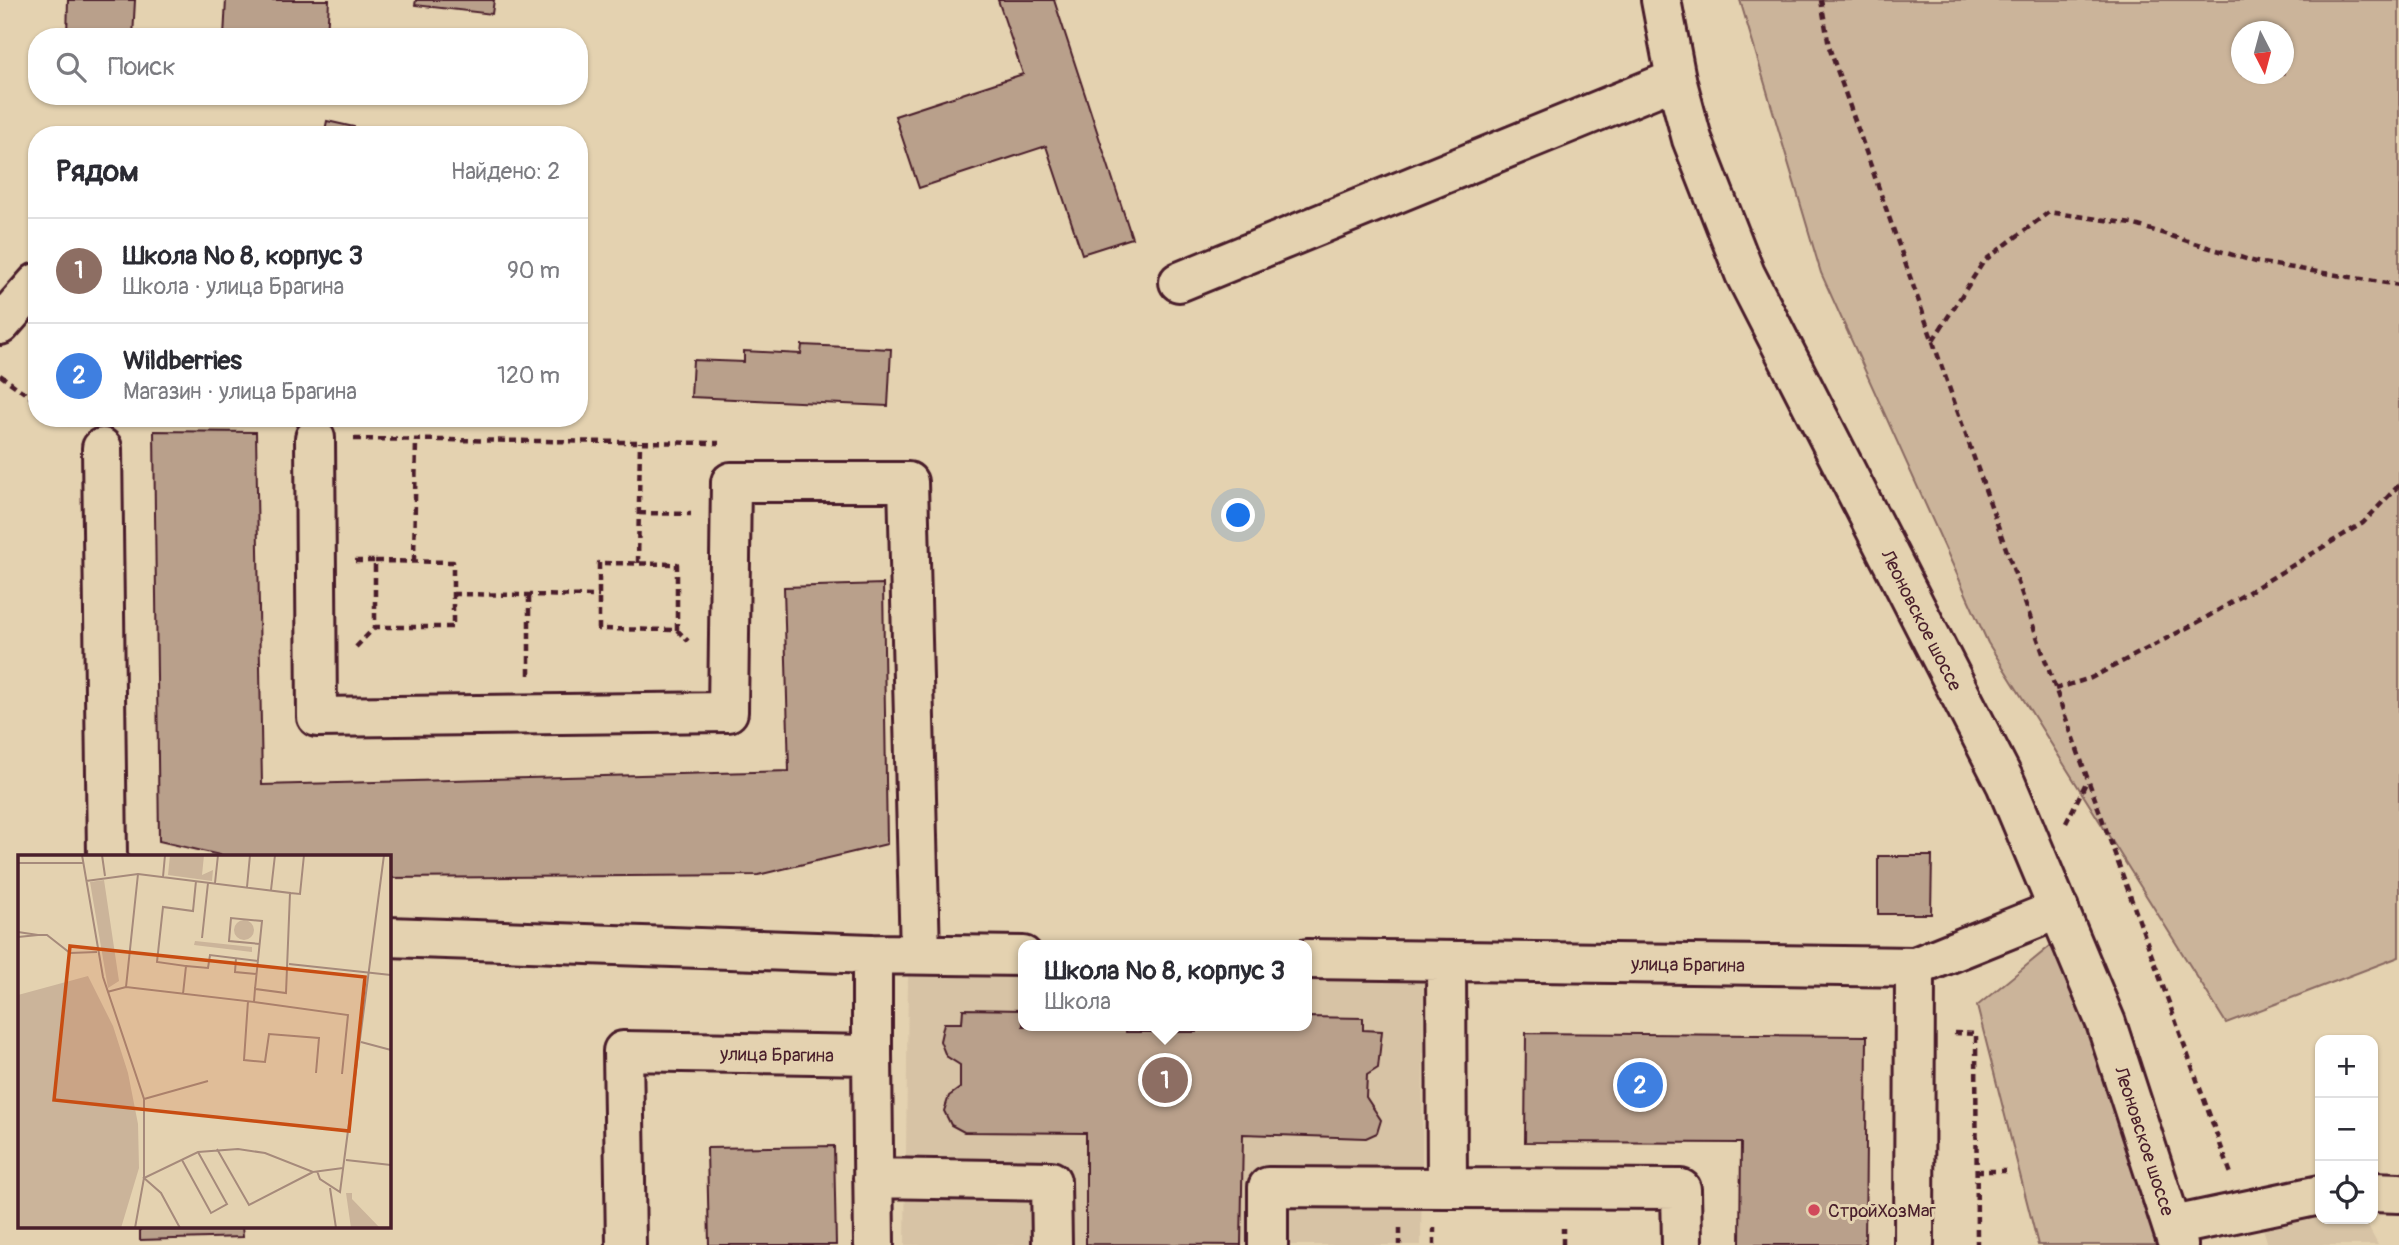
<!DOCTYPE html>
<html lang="ru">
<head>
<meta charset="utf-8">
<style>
  body { margin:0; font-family:Pangolin,sans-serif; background:#f7f7f7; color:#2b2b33 }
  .controls { position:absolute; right:21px; bottom:21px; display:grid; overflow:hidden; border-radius:14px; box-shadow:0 2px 5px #0004 }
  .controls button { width:63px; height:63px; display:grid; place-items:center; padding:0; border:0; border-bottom:2px solid #e1e1e2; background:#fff; color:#2b2b33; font:35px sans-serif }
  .compass { position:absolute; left:2231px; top:21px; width:63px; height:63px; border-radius:50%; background:#fff; box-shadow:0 2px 5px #0004; rotate:174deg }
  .you { position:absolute; left:1239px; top:516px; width:24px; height:24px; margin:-18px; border:5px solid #fff; border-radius:50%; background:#1a73e8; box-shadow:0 0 0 10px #1a73e833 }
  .badge { display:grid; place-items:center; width:46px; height:46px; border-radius:50%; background:#7c3aed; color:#fff; font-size:23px; font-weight:700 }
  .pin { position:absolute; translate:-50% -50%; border:4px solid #fff; box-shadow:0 2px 7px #0006 }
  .popup { position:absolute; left:1018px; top:940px; width:294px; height:91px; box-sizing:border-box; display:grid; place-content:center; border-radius:14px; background:#fff; filter:drop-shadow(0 2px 5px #0005); font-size:23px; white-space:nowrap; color:#7c7c81 }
  .popup b { font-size:26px; color:#2b2b33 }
  .popup::after { content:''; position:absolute; left:50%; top:100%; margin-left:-14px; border:14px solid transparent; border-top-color:#fff }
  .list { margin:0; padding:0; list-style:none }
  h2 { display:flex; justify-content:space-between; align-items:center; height:91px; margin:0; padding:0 28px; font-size:30px }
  h2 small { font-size:23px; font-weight:400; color:#7c7c81 }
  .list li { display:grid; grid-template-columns:46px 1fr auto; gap:21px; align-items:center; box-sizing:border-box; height:105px; padding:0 28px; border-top:2px solid #e1e1e2 }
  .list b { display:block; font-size:26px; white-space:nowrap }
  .list p { margin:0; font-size:23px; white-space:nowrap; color:#7c7c81 }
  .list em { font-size:23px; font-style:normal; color:#7c7c81 }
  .icon { flex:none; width:38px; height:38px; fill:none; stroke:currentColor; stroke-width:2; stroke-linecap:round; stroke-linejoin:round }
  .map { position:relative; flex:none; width:2399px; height:1245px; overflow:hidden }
  .search { position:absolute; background:#fff; box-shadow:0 2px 5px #0004; left:28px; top:28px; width:560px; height:77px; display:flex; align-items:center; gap:18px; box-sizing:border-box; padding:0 24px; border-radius:28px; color:#7c7c81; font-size:26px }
  .panel { position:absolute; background:#fff; box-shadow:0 2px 5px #0004; left:28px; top:126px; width:560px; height:301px; border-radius:28px }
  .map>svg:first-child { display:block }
  .built { fill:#d7c3a5 }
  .green { fill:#cbb49a; stroke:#8a6a62; stroke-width:2; fill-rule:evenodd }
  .building { fill:#b9a08b; stroke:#4a1f2b; stroke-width:2 }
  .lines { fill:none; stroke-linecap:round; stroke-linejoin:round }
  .minor-casing { stroke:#4a1f2b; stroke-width:44 }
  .major-casing { stroke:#4a1f2b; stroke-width:44 }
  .path { stroke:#4a1f2b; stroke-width:4.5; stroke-dasharray:7 5; stroke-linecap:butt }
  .minor { stroke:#e4d2b0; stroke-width:38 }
  .major { stroke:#e4d2b0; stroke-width:38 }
  .poi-dot { fill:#d1495b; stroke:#e4d2b0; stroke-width:2.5 }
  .labels { text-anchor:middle; stroke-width:6; stroke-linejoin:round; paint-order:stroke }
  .street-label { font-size:19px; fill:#4a1f2b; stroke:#e4d2b0 }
  .poi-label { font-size:19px; fill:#4a1f2b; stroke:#e4d2b0; text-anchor:start }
  .inset-road { fill:none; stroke:#a68a7b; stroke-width:2 }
  .view { fill:#c84d12; fill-opacity:0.15; stroke:#c84d12; stroke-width:3.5 }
  .inset-edge { fill:none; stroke:#4a1f2b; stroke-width:3.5 }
</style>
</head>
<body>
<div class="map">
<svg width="2399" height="1245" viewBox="0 0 2399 1245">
  <rect width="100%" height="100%" fill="#e4d2b0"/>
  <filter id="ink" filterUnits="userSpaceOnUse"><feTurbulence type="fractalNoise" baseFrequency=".0143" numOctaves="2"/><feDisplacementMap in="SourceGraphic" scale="14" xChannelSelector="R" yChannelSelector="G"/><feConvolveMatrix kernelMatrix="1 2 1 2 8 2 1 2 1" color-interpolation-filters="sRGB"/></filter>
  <g filter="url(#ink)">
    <path class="built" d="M908,976l115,1v49h284v-46l117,2 -3,263h-516z
      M2320,1213v6h44l14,26h-110l-5,-17z"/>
    <path class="green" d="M1740,0h659v957l-173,66 -238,-380 -167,-370zM2242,32h42v42h-42z
      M2054,943l61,148 44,154h-121l-61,-239z"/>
    <path class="building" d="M68,0h67l-2,37h-66z
      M226,0h103l-2,37h-103z
      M416,0h78l-2,14 -77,-9z
      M998,0h56l78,238 -50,16 -36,-108 -127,42 -24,-72 128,-42z
      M327,121l27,6 -2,8h-28z
      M802,345l89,4 -3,57 -197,-9 2,-37 51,2v-11l57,3z
      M154,431l102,1 6,353 527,-14 -5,-184 99,-3 4,260 -129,31 -370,3v-22h-164l-65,-15z
      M1878,856h54l-1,58h-53z
      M963,1009l60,1v16h103v6h71v-6h110v-9l56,1v12l19,1 -4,37 -11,7 -1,22 15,23 -4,13 -11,5 -123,-4 -2,111 -155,-1v-111l-122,-1 -13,-7 -7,-14 5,-15 11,-8v-23l-14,-9 -6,-15 4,-18h18z
      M1526,1033l341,3 -2,209h-125l1,-102 -216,-1z
      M834,1146l2,99h-127l-2,-97z
      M140,1226h102l1,11 -103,3z"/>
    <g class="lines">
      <defs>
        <path id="minor" d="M1179,282l497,-203
          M0,325l37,-42
          M315,438l2,279 411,-5 3,-230h177l12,472
          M102,448l5,408
          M388,937l484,17
          M1307,959l608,8 144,-58
          M1446,961l1,227 234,1 1,56
          M872,1055l2,190
          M873,1178l178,3 1,64
          M2373,1192l26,1
          M2173,1226l147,-31
          M626,1245l-3,-194 249,4v-101l151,2
          M1268,1245v-58l179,1
          M1914,1245l1,-278"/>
        <path id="major" d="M1661,0l15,79 16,60 53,135 261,510 100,239 72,222"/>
      </defs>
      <use href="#minor" class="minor-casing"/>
      <use href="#major" class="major-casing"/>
      <path class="path" d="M1821,0l8,47 241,683 161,444
        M1933,340l51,-79 65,-49 83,12 124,38 143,23
        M0,375l37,27
        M60,418l10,7
        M354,439l365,4
        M639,513l52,1
        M355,561h20
        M375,561l78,1v65h-78z
        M414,561l2,-121
        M638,563l2,-121
        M453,594l146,2
        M677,630v-66l-78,-1v66l78,1 11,11
        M356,647l19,-20
        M529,675v-80
        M2055,689l36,-11 111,-58 161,-97 36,-38
        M2066,823l21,-42
        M1954,1033l22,1 1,211
        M1976,1171h30
        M1400,1228v17
        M1434,1245v-17
        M1563,1245v-17"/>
      <use href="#minor" class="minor"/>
      <use href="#major" class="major"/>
    </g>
  </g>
  <circle class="poi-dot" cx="1814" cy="1210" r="7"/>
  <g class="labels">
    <g class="street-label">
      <text transform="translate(1922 620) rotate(63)" y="7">Леоновское шоссе</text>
      <text transform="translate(1688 964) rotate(1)" y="7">улица Брагина</text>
      <text transform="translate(777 1054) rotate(1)" y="7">улица Брагина</text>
      <text transform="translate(2145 1141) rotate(72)" y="7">Леоновское шоссе</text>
    </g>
    <g class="poi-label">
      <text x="1828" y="1217">СтройХозМаг</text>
    </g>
  </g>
  <g transform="translate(18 855)">
    <rect width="373" height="373" fill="#e4d2b0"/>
    <path d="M152,0h34l-2,20 11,-5 -1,11 -44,-6zM86,25l15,101 -11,7 -18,-106zM216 75a10 10 0 1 1 20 0a10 10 0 1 1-20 0ZM177,86l57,6v5l-58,-7zM70,121l25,50 15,47 10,51 1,44 -18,60h-103v-233zM328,338h6v6l28,29h-29z" fill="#cbb49a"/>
    <path class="inset-road" d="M64,0l21,122 41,122v79l-9,50M84,0l3,21M0,8h65M145,22l2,-22M68,26l52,-7 152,19 -4,100 -31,-4 -1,13 -128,-15 -19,5M197,28l3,-28M229,32l3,-32M253,35l4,-35M272,38l10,1 4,-39M0,77l20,3 -20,2M20,80h9l23,18 27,-1M184,83l6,-55M218,103l-1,14 22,2M271,109l102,11M168,111l22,2 2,-13 48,6M108,132l12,-113M237,134l7,-68 -31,-3 -2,23 31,3M165,139l3,-28 -29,-4 6,-55 30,4 3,-30M230,146l-4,59 21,2 4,-28 50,4 -3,35M236,147l94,13 -6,59M343,187l30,8M126,244l64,-18M199,294l32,56 64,-33M164,305l29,53 16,-9 -29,-52M328,305l45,5M299,316l3,8 20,13 44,-337M312,333l6,40M162,373l-19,-35 -17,-15 54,-26 40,-3 27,4 48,19 30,-4"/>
    <path class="view" d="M52,91l295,31 -16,154 -295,-31z"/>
    <rect width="373" height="373" class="inset-edge"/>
  </g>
</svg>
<div class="controls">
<button>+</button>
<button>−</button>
<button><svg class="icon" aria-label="locate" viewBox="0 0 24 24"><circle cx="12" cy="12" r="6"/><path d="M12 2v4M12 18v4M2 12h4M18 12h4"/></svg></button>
</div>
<svg class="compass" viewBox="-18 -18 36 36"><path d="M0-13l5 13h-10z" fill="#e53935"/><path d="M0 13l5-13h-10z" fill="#7c7c81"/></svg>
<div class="you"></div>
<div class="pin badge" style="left:1165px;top:1080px;background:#8d6e63">1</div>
<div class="popup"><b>Школа № 8, корпус 3</b>Школа</div>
<div class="pin badge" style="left:1640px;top:1085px;background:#3f7fe0">2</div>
<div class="search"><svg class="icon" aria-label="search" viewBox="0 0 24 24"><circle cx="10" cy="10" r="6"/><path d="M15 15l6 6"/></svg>Поиск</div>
<section class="panel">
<h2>Рядом<small>Найдено: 2</small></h2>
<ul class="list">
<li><span class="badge" style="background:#8d6e63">1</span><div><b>Школа № 8, корпус 3</b><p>Школа · улица Брагина</p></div><em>90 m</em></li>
<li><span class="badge" style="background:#3f7fe0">2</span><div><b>Wildberries</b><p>Магазин · улица Брагина</p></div><em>120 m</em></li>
</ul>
</section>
</div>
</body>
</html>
